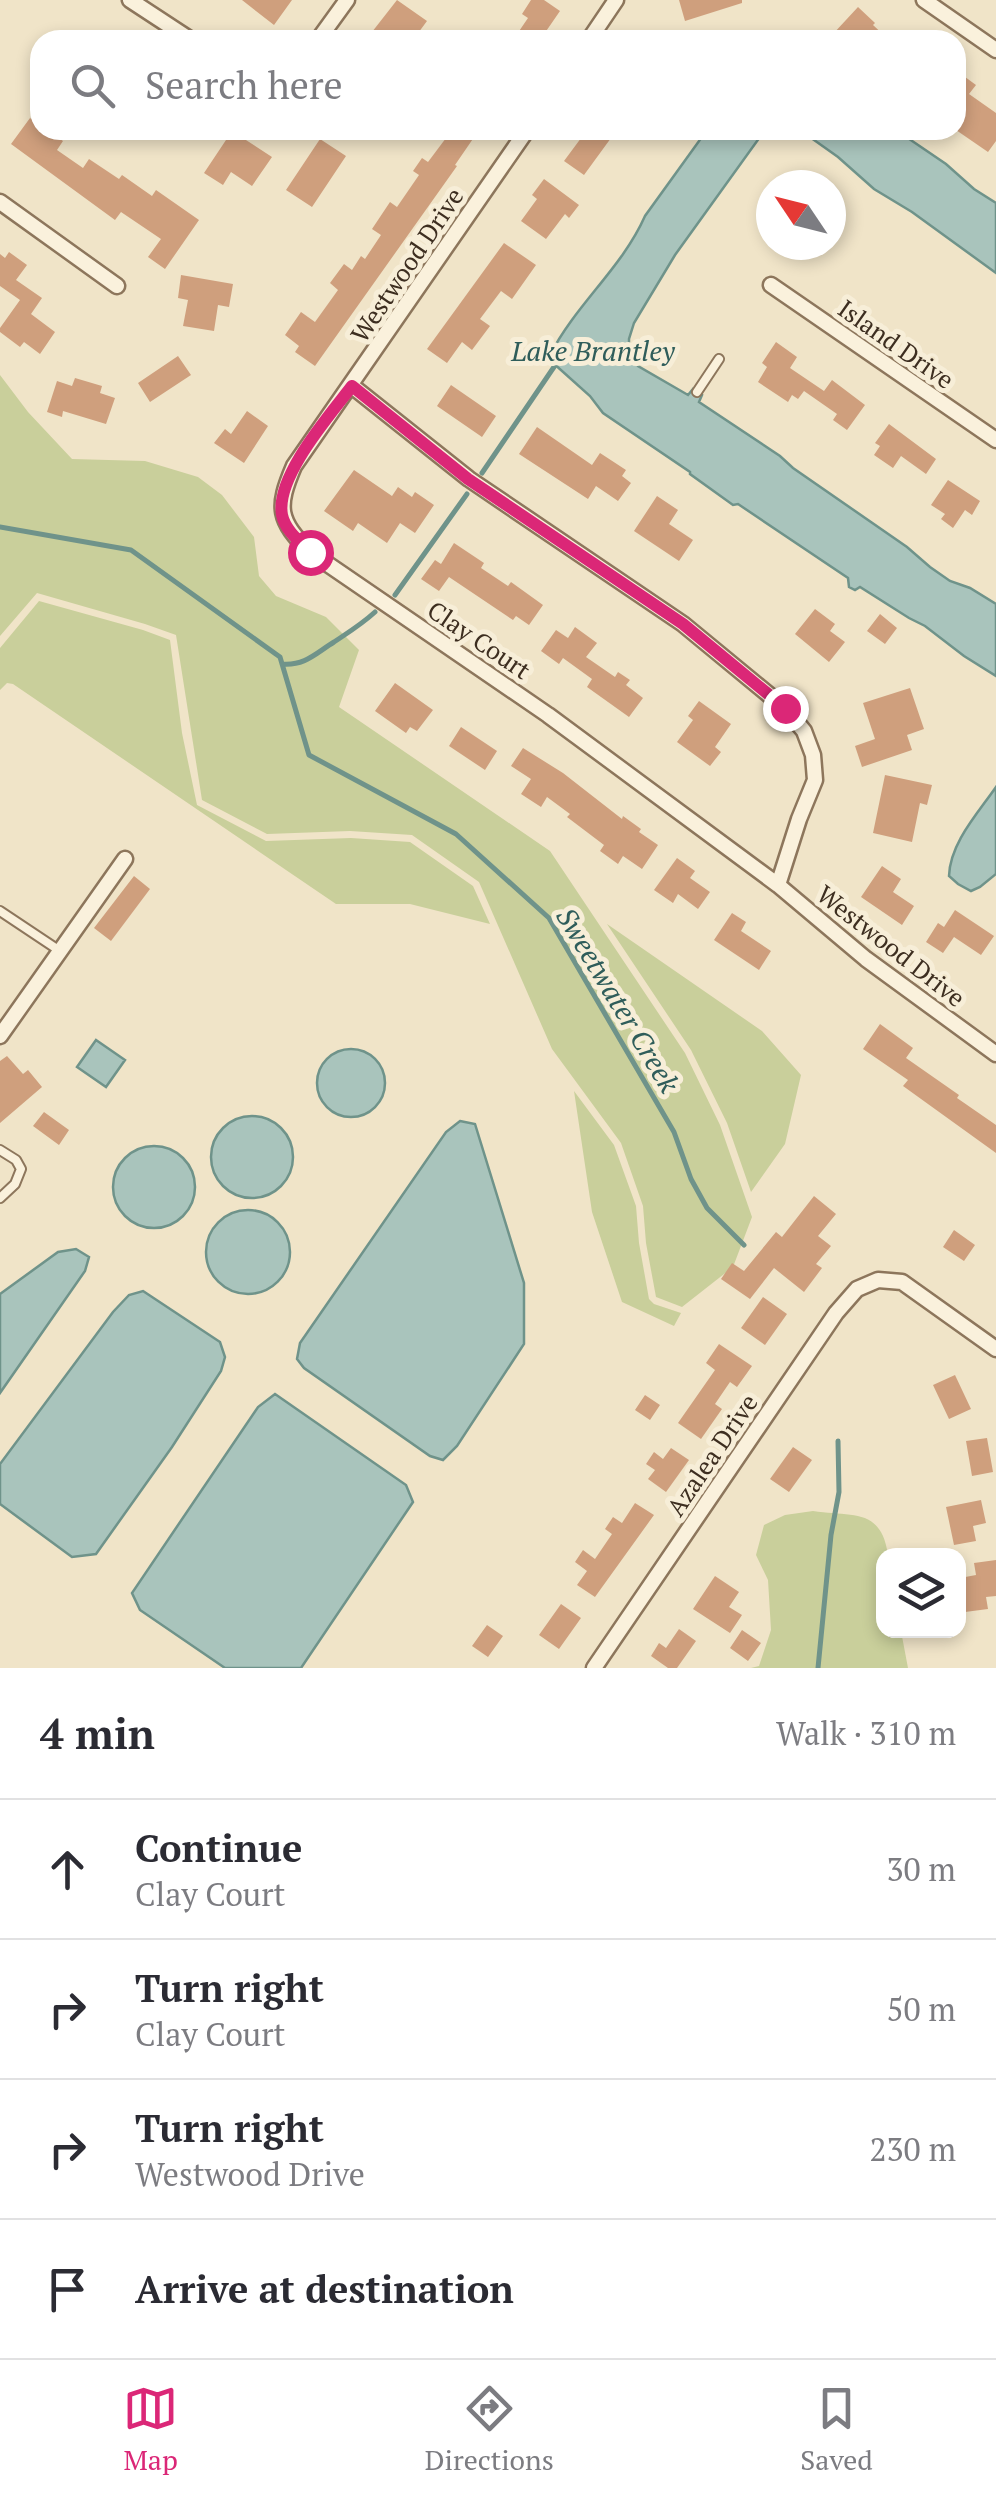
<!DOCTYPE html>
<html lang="en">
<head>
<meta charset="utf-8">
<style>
  body { margin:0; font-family:"PT Serif",serif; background:#f2f2f3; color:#2b2b33 }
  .controls { position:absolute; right:30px; bottom:30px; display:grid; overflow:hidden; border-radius:20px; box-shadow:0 5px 15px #0003 }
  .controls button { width:90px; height:90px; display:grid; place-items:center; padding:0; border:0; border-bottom:2px solid #e1e1e2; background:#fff; color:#2b2b33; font:50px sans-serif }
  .compass { position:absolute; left:756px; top:170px; width:90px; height:90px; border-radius:50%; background:#fff; box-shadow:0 5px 15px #0003; rotate:305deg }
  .stop { position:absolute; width:30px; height:30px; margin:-22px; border:8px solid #db2777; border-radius:50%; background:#fff }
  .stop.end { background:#db2777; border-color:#fff; box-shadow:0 2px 10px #0008 }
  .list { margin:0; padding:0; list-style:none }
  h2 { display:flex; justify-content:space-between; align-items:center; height:130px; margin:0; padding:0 40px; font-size:42px }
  h2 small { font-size:32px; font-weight:400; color:#7c7c81 }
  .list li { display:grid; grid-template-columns:65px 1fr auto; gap:30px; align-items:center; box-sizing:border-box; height:140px; padding:0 40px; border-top:2px solid #e1e1e2 }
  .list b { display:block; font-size:38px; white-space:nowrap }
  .list p { margin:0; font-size:32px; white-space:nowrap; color:#7c7c81 }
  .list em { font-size:32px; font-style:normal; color:#7c7c81 }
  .icon { flex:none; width:55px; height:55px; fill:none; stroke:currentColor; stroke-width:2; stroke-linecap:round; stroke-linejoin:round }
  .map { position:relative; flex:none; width:996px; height:1668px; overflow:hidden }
  .search { position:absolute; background:#fff; box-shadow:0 5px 15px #0003; left:30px; right:30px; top:30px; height:110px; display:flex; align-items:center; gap:25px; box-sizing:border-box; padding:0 35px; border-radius:30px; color:#7c7c81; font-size:38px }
  .sheet { height:690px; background:#fff }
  nav { display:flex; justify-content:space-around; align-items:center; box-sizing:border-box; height:140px; border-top:2px solid #e1e1e2; background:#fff; font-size:28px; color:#7c7c81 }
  nav a { display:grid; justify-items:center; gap:5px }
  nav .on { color:#db2777 }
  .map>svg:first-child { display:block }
  .green { fill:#c9cf9b }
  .water { fill:#a9c4bc; stroke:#6f938a; stroke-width:2.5 }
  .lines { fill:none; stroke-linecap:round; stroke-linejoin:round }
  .stream { stroke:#6f938a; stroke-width:5 }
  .building { fill:#cf9f7d }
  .service-casing { stroke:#8d765c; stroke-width:12 }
  .minor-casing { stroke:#8d765c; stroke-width:19 }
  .service { stroke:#faf1dc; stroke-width:8 }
  .minor { stroke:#faf1dc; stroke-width:14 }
  .route { stroke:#db2777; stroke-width:12 }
  .labels { text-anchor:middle; stroke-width:10; stroke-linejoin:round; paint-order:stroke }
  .street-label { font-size:25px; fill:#3d2e20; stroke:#f7eed8 }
  .water-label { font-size:28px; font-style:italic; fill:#2f5d5a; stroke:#f7eed8 }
</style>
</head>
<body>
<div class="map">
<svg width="996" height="1668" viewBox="0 0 996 1668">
  <rect width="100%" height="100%" fill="#f0e4c8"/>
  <path class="green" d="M0,375l28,37 44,47 73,2 53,16 24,18 32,42 5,39 17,20 50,21 33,33 -20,57 211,144 135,202 35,72 32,92 -19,50 -51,40 -26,-10 -10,-54 -3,-37 -22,-63 -69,-94 -73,-167 -67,-47 -62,-4 -83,3 -65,-34 -26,-165 -31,-11 -108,-31 -37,43z
    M39,601l104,29 27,10 12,93 15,72 69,36 85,-3 59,4 63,44 17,38 -80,-20h-74l-323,-220 -6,-1 -7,7v-42z
    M607,924l155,107 39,44 -16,69 -34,48 -24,-69 -36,-73z
    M574,1091l40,54 22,61 3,37 10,56 5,5 27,9 -7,13 -52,-24 -30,-90z
    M813,1511c39,6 68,-4 75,44l-4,1v74l17,1 7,37h-157l8,-2 12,-36 -3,-50 -12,-25 8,-30 21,-10z"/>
  <path class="water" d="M707,130h58l-90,125 -41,68 -5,16v13l9,14 50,29 5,-6 9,6 -3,7 81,54 13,12 114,79 23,20 20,14 20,7 26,16v72l-32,-20 -39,-30 -16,-8 -49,-31 -5,3 -6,-3 -1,-9 -110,-74 -5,1 -43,-31v-2l-87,-59 -13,-17 -38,-34 -2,-7c26,-51 72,-87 95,-139z
    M800,130h96l50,34 28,25 22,14v70l-84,-61 -38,-23 -36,-32z
    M996,787v87l-16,13 -9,4 -13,-7 -9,-8c1,-33 29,-63 47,-89z
    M96,1040l29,20 -19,27 -29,-20z
    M317 1083a34 34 0 1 1 68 0a34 34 0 1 1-68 0Z
    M211 1157a41 41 0 1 1 82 0a41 41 0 1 1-82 0Z
    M460,1121l15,3 49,159v61l-67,102 -14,14 -13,-4 -126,-88 -7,-9 3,-16 146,-211z
    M113 1187a41 41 0 1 1 82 0a41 41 0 1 1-82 0Z
    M206 1252a42 42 0 1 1 84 0a42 42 0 1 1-84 0Z
    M76,1249l13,8 -4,14 -85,122v-99l58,-42z
    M143,1291l77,51 5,15 -4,14 -49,76 -76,107 -24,3 -72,-53v-40l113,-152 16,-17z
    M275,1394l131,91 7,17 -112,166h-76l-85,-58 -8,-17 126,-186z"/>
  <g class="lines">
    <path class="stream" d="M482,473l74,-109
      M0,527l131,23 149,107 29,98 147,79 93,84 125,214 17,47 16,29 37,37
      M395,595l72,-101
      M282,664c23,2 34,-11 52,-22 15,-10 28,-18 41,-30
      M818,1668l13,-133 8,-43 -1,-51"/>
  </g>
  <path class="building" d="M242,0h50l-18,25z
    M397,0l30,21 -14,19h-31l-10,-8z
    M531,0h13l16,11 -20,29h-27l15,-22 -6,-4z
    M679,0h63v3l-57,18z
    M858,7l17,16 -2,2 16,15h-50l-6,-6z
    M961,74l15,11 -7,9 27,19v28l-8,11 -32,-22v-49z
    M30,118l10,7v5h7l16,11 -6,9 26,18 6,-9 30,20 3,-4 30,21 4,-6 43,30 -34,49 -17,-12 13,-18 -40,-27 -6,8 -104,-76z
    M452,130h27l-24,35 2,1 -142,200 -20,-14 4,-6 -14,-11 16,-23 14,10 23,-32 -8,-7 14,-19 8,6 9,-14 4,3 16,-24 -9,-6 18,-27 7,5 22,-32 -6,-4 9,-13 6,4z
    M587,130h14l10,8 -27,37 -20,-14z
    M232,131l40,26 -20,29 -21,-14 -8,13 -19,-12z
    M320,139l26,17 -34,51 -26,-17z
    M544,179l35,26 -10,13 -4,-4 -19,25 -25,-18 16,-22 -5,-4z
    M504,243l32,22 -24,34 -11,-8 -21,28 10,7 -18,24 -10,-8 -15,21 -20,-14z
    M9,252l18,13 -11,15 26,18 -11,16 24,18 -15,22 -16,-12 -4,5 -20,-15v-4l20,-28 -20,-14v-32l5,4z
    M181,275l52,9 -4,23 -11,-2 -4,26 -31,-5 5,-26 -10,-2z
    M776,342l21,15 -7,11 34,23 8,-11 33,25 -18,25 -14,-10 4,-6 -33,-23 -6,8 -6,-4 -4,7 -30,-20 9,-15 -5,-4z
    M178,356l13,19 -41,27 -12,-19z
    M75,378l27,8 -2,7 15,5 -9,26 -43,-13 -1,6 -15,-5 10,-31 15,5z
    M451,385l45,31 -14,21 -45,-31z
    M247,411l21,15 -24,37 -30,-20 11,-14 6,5z
    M889,424l47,35 -10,15 -25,-18 -8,12 -19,-13 6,-9 -5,-3z
    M537,427l55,38 8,-12 26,17 -4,6 9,7 -13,18 -22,-15 -8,13 -69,-45z
    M354,470l38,26 6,-9 14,10 3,-5 19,13 -19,28 -15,-10 -13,20 -29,-20 -5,8 -29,-20z
    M948,480l32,21 -8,14 -7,-5 -12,18 -12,-9 4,-5 -14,-9z
    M657,496l21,14 -9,14 24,16 -14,21 -45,-30z
    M454,543l30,20 -3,5 27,18 3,-4 32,23 -14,20 -13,-9 -3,4 -64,-43 -10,14 -18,-12 14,-19 6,4z
    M815,609l20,15 -5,7 15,11 -16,20 -34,-28z
    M880,614l17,14 -12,16 -18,-13z
    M575,627l22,16 -11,14 29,20 3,-5 12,8 -4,5 17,13 -14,19 -42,-30 5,-8 -29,-21 -4,6 -18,-13 15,-21 12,8z
    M395,683l38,27 -16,21 -7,-4 -4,6 -31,-22z
    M910,688l14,41 -17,6 5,15 -50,17 -7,-21 20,-7 -12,-36z
    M699,701l32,23 -16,23 6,5 -11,14 -33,-24 16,-22 -5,-4z
    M461,727l36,24 -12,19 -36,-24z
    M523,748l40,25 59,46 1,-3 18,13 -2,3 19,13 -16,24 -19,-13 -5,8 -18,-13 4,-6 -37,-28 3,-3 -23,-17 -6,10 -20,-13 10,-15 -20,-13z
    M885,775l47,10 -5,20 -7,-2 -8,39 -39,-9z
    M677,858l18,13 -5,7 20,14 -12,17 -20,-15 -5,9 -19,-13z
    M882,866l19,13 -8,13 21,14 -12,19 -41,-28z
    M134,876l16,13 -39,52 -17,-13z
    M955,910l39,26 -13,19 -27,-18 -11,16 -17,-11 12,-19 6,4z
    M732,913l14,9 -5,9 30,20 -12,19 -45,-30z
    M880,1024l33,24 -7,10 53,37 -2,3 39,27v28l-93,-67 5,-6 -45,-31z
    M7,1056l16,18 5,-4 14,17 -42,36v-62z
    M44,1112l25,18 -10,15 -26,-19z
    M814,1196l22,18 -18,22 13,10 -15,18 6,4 -18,24 -30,-24 -24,31 -29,-20 11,-16 12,8 32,-39 6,5z
    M954,1230l21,15 -11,16 -21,-14z
    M763,1297l24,17 -22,31 -24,-17z
    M719,1344l33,22 -15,21 -7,-5 -15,22 7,5 -21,30 -23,-16 37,-53 -9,-7z
    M955,1375l16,34 -22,10 -16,-34z
    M645,1395l15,10 -10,15 -15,-10z
    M987,1438l6,34 -21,4 -6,-35z
    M793,1447l19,13 -23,32 -19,-13z
    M671,1448l18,12 -23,32 -18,-13 7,-9 -9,-6 8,-12 9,7z
    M981,1500l5,23 -13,3 3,15 -22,4 -8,-38z
    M635,1503l19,12 -59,82 -18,-12 10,-14 -12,-9 8,-12 12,9 17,-25 -7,-5 8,-12 9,6z
    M996,1560v36l-10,1 2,12 -23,3 -5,-34 16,-3 -2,-12z
    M715,1576l24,16 -10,15 13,8 -12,18 -37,-24z
    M561,1604l20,14 -22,31 -20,-14z
    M487,1625l16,11 -15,21 -16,-11z
    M679,1629l17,12 -19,27h-9l-17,-12 8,-13 7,5z
    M742,1630l19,13 -13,18 -18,-13z"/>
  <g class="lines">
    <defs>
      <path id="service" d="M697,392l22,-33
        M0,911l60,40
        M0,1150l16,10 5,9 -6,15 -15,14"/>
      <path id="minor" d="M130,0l61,40
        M924,0l72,50
        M318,40l29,-40
        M589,40l27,-40
        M527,130l-233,336c-18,42 -16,54 16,86l238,163 230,170 88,74 130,95
        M0,202l117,84
        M771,285l225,155
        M352,386l117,93 214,145 102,84 19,23 9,24 2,25 -16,39 -21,66
        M0,1036l125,-177
        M594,1668l242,-355 21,-24 21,-9 24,2 94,67"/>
    </defs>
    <use href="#service" class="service-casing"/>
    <use href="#minor" class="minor-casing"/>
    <use href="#service" class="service"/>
    <use href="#minor" class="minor"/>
  </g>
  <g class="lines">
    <path class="route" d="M310,552c-11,-11 -25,-22 -28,-37 -7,-38 48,-100 70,-129l116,93 215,145 102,84"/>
  </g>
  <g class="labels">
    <g class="street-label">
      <text transform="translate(407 265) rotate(-56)" y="9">Westwood Drive</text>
      <text transform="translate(896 344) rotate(35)" y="9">Island Drive</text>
      <text transform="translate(479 640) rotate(34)" y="9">Clay Court</text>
      <text transform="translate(891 946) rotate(38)" y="9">Westwood Drive</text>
      <text transform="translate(712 1455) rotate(-56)" y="9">Azalea Drive</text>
    </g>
    <g class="water-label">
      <text x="593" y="361">Lake Brantley</text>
      <text transform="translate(618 1000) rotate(59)" y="10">Sweetwater Creek</text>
    </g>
  </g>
</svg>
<div class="controls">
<button><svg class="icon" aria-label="layers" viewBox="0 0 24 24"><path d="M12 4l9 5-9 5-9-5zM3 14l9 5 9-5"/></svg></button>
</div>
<svg class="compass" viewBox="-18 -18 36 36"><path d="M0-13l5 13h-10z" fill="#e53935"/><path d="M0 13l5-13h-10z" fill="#7c7c81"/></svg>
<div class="stop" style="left:310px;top:552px"></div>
<div class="stop end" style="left:785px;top:708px"></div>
<div class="search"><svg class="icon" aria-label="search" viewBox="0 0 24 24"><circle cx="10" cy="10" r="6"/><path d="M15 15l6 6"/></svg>Search here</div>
</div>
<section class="sheet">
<h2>4 min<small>Walk · 310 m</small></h2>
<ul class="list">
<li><svg class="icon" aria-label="ahead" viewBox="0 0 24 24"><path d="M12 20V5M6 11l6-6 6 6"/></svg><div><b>Continue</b><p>Clay Court</p></div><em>30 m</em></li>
<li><svg class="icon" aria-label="right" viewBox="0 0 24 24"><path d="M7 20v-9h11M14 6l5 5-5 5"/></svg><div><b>Turn right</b><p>Clay Court</p></div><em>50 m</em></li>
<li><svg class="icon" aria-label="right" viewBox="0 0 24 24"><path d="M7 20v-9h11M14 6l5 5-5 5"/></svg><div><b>Turn right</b><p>Westwood Drive</p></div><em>230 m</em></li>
<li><svg class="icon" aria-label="arrive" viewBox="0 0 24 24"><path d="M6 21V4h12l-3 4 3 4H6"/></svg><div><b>Arrive at destination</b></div></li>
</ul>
</section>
<nav>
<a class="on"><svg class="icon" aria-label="map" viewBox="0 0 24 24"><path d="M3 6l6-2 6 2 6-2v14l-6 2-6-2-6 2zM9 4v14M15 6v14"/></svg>Map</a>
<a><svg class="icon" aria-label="directions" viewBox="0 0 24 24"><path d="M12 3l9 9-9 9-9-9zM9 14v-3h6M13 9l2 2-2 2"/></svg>Directions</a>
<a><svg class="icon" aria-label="saved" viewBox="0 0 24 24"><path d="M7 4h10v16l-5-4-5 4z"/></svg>Saved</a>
</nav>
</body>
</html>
